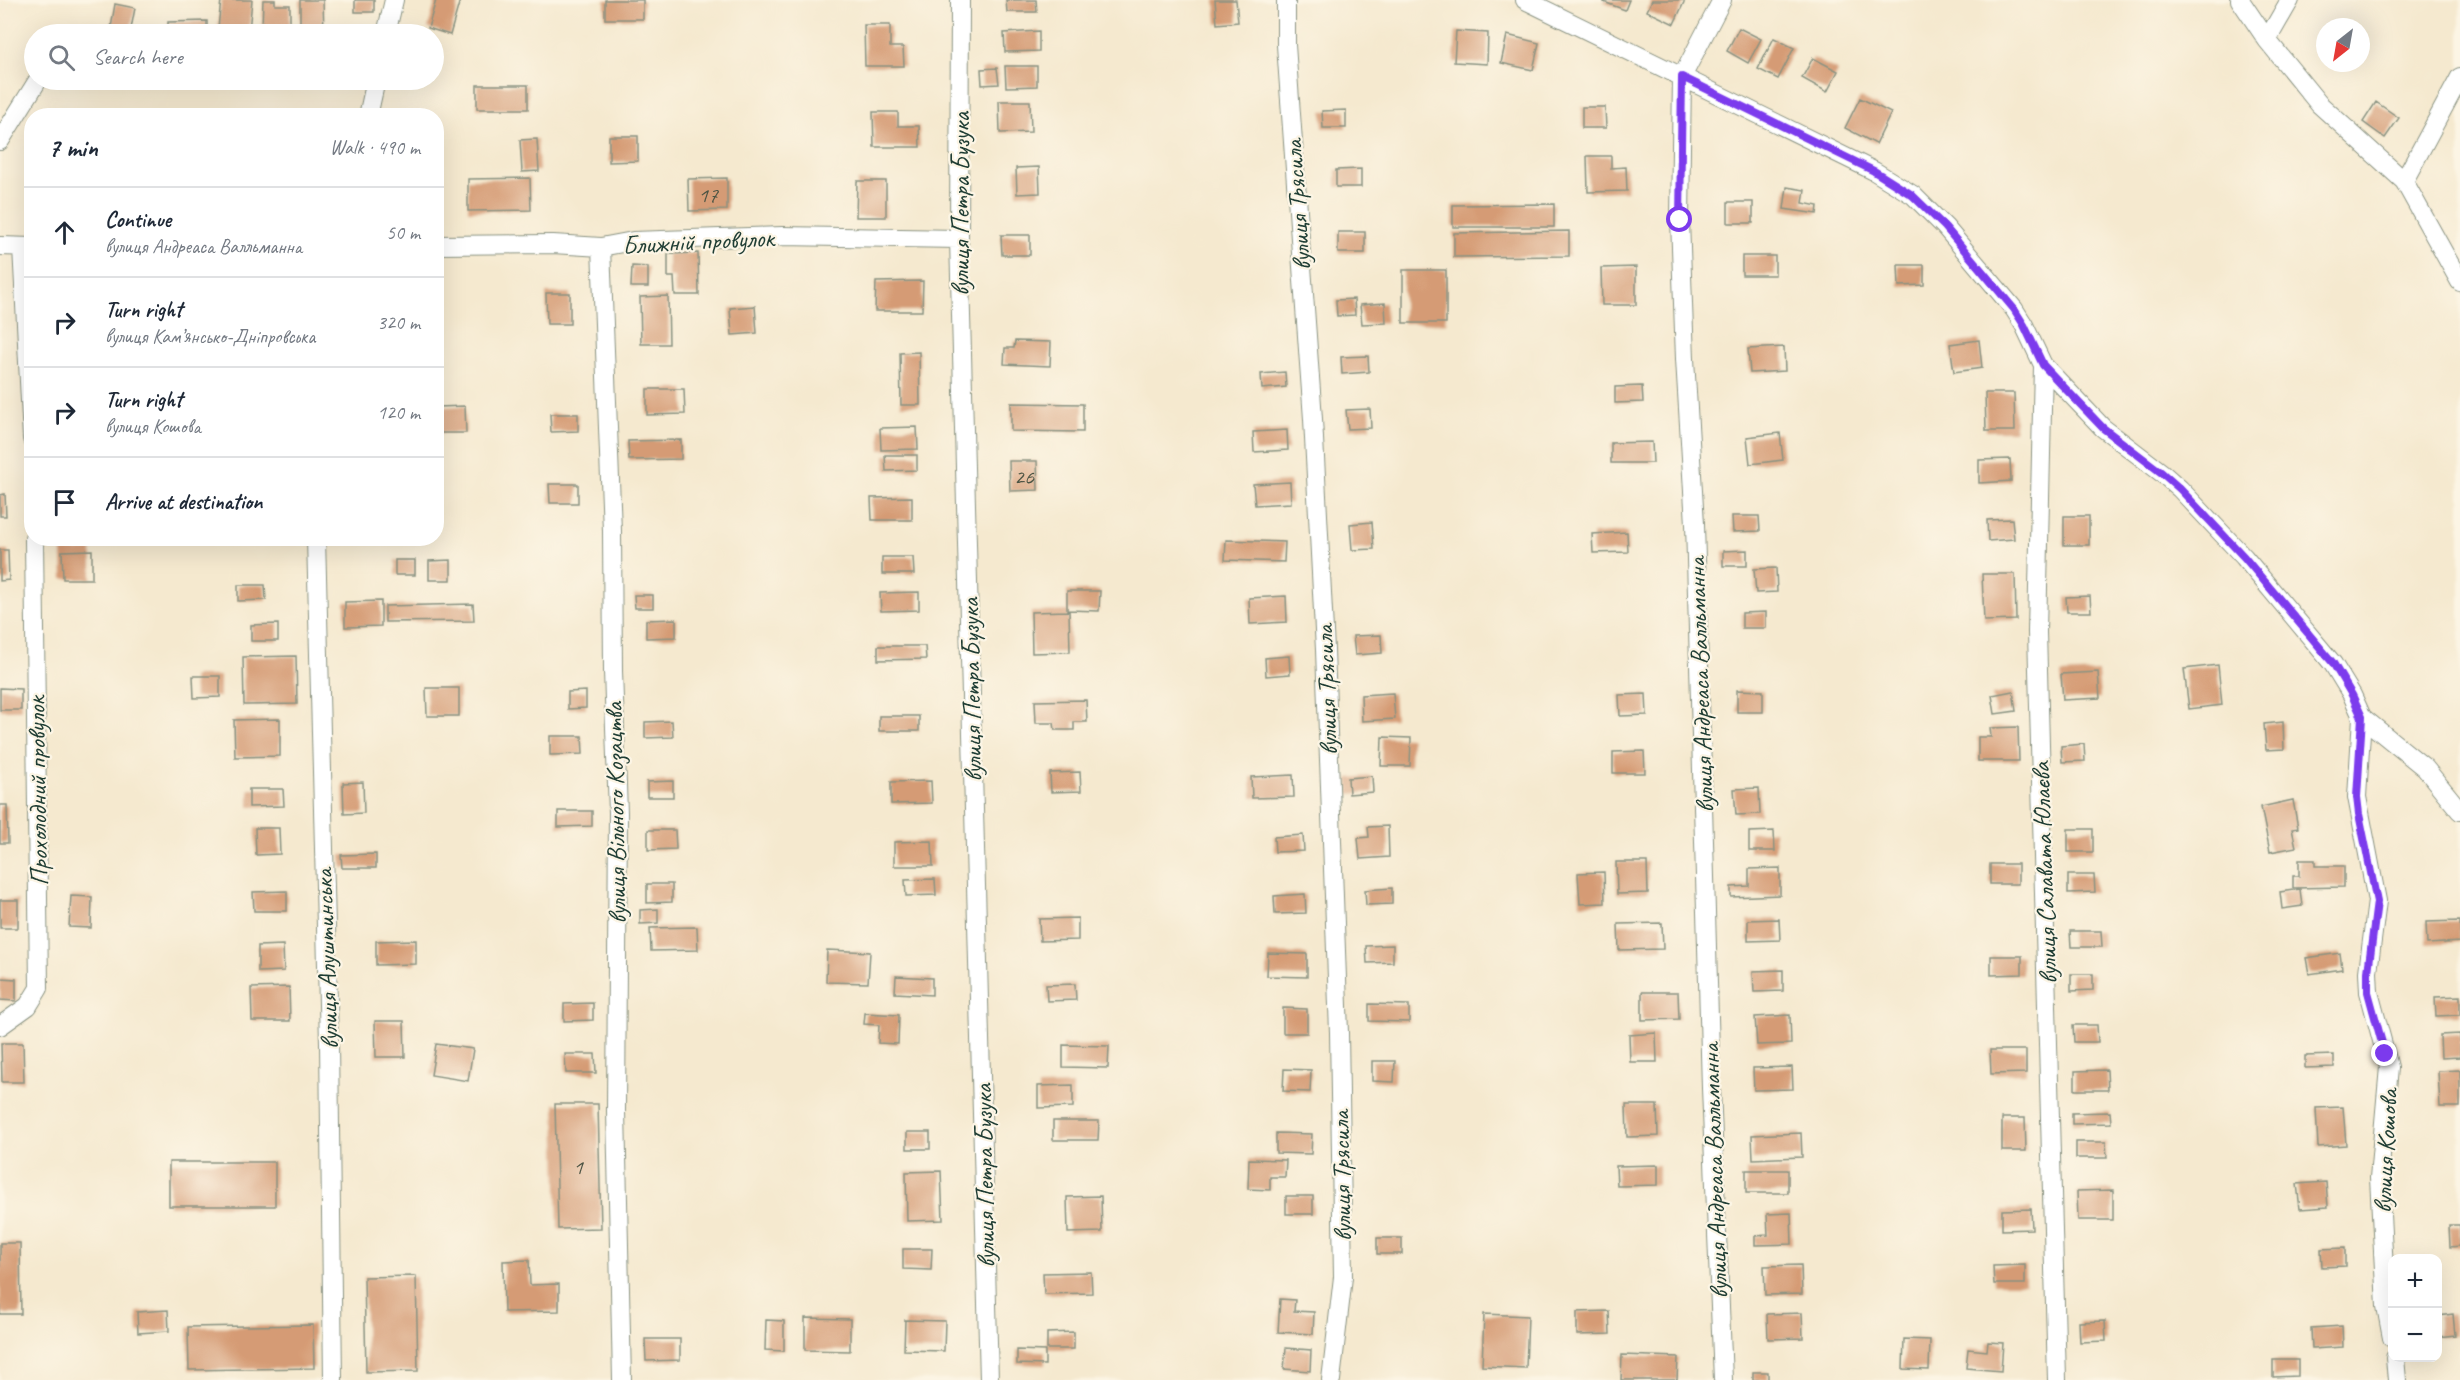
<!DOCTYPE html>
<html lang="en">
<head>
<meta charset="utf-8">
<style>
  body { margin:0; font-family:Caveat,sans-serif; background:#f2f2f3; color:#1f2937 }
  .controls { position:absolute; right:18px; bottom:18px; display:grid; overflow:hidden; border-radius:12px; box-shadow:0 6px 24px #0002 }
  .controls button { width:54px; height:54px; display:grid; place-items:center; padding:0; border:0; border-bottom:2px solid #e0e1e3; background:#fff; color:#1f2937; font:30px sans-serif }
  .compass { position:absolute; left:2316px; top:18px; width:54px; height:54px; border-radius:50%; background:#fff; box-shadow:0 6px 24px #0002; rotate:211deg }
  .stop { position:absolute; width:18px; height:18px; margin:-14px; border:4px solid #7c3aed; border-radius:50%; background:#fff }
  .stop.end { background:#7c3aed; border-color:#fff; box-shadow:0 2px 6px #0008 }
  .list { margin:0; padding:0; list-style:none }
  h2 { display:flex; justify-content:space-between; align-items:center; height:78px; margin:0; padding:0 24px; font-size:26px }
  h2 small { font-size:20px; font-weight:400; color:#747a83 }
  .list li { display:grid; grid-template-columns:39px 1fr auto; gap:18px; align-items:center; box-sizing:border-box; height:90px; padding:0 24px; border-top:2px solid #e0e1e3 }
  .list b { display:block; font-size:22px; white-space:nowrap }
  .list p { margin:0; font-size:20px; white-space:nowrap; color:#747a83 }
  .list em { font-size:20px; font-style:normal; color:#747a83 }
  .icon { flex:none; width:33px; height:33px; fill:none; stroke:currentColor; stroke-width:2; stroke-linecap:round; stroke-linejoin:round }
  .map { position:relative; flex:none; width:2460px; height:1380px; overflow:hidden }
  .search { position:absolute; background:#fff; box-shadow:0 6px 24px #0002; left:24px; top:24px; width:420px; height:66px; display:flex; align-items:center; gap:15px; box-sizing:border-box; padding:0 21px; border-radius:33px; color:#747a83; font-size:22px }
  .panel { position:absolute; background:#fff; box-shadow:0 6px 24px #0002; left:24px; top:108px; width:420px; height:438px; border-radius:24px }
  .map>svg:first-child { display:block }
  .building { fill:#d59b75 }
  .lines { fill:none; stroke-linecap:round; stroke-linejoin:round }
  .street-casing { stroke:#8a9382; stroke-width:20 }
  .street { stroke:#fff; stroke-width:18 }
  .route { stroke:#7c3aed; stroke-width:8 }
  .labels { text-anchor:middle; stroke-width:4.5; stroke-linejoin:round; paint-order:stroke }
  .number-label { font-size:22px; fill:#4c5444 }
  .street-label { font-size:26px; fill:#1f3d34; stroke:#fcf5e5 }
</style>
</head>
<body>
<div class="map">
<svg width="2460" height="1380" viewBox="0 0 2460 1380">
  <rect width="100%" height="100%" fill="#fcf5e5"/>
  <filter id="ink" filterUnits="userSpaceOnUse"><feTurbulence type="fractalNoise" baseFrequency=".0167" numOctaves="2"/><feDisplacementMap in="SourceGraphic" scale="12" xChannelSelector="R" yChannelSelector="G"/><feConvolveMatrix kernelMatrix="1 2 1 2 8 2 1 2 1" color-interpolation-filters="sRGB"/></filter>
  <filter id="wash" filterUnits="userSpaceOnUse"><feTurbulence type="fractalNoise" baseFrequency=".008" numOctaves="4" result="noise"/><feDisplacementMap in="SourceGraphic" scale="24" xChannelSelector="R" yChannelSelector="G"/><feGaussianBlur stdDeviation="1.35" result="paint"/><feColorMatrix in="noise" values="0 0 0 0 0 0 0 0 0 0 0 0 0 0 0 0 0 1.4 0 .05"/><feComposite in="paint" operator="in"/></filter>
  <g filter="url(#wash)">
    <rect width="100%" height="100%" fill="#f5e9cf"/>
    <g id="blocks">
      <path class="building" d="M221,0h31l-3,31 -31,-3z
        M263,0h12v5h15v29h-19v-6h-9z
        M300,0h23l1,34h-24z
        M355,0h19v12h-19z
        M436,0h24l-10,35 -22,-7z
        M605,0h38v19h-38z
        M1006,0h30l1,12h-30z
        M1215,0h21l2,22 -21,2z
        M1605,0h24l-4,10 -21,-8z
        M1652,0h33l-11,24 -27,-13z
        M115,4l20,4 -5,26h-20z
        M207,21v13h-39v-12z
        M864,25h26v22h13l1,19h-39z
        M1739,28l22,11 -13,24 -21,-12z
        M1039,31v20l-34,1 -1,-19z
        M1456,31l32,2 -1,31 -33,-2z
        M1507,35l32,8 -6,27 -32,-7z
        M1774,38l20,10 -16,31 -20,-10z
        M1813,58l25,13 -11,21 -25,-14z
        M1005,66h32v20l-31,1z
        M997,68l2,16 -17,1 -1,-16z
        M477,85h51v24h-51z
        M1860,98l31,15 -15,31 -31,-16z
        M999,101h31l1,31 -31,1z
        M2376,102l23,16 -14,20 -22,-16z
        M1582,107h23l1,21h-24z
        M1346,110v18h-23l-1,-17z
        M873,112h25v14h21l1,21h-46z
        M609,136h29v25l-29,1z
        M537,139l2,32 -17,1 -2,-32z
        M1587,156h24v12l15,-1 1,24 -39,1z
        M1039,167l1,26 -23,1 -1,-26z
        M1361,169v18h-25v-17z
        M530,178l1,32 -63,1v-32z
        M727,178v32l-38,1 -1,-32z
        M857,181h29v36h-30z
        M1787,187l18,3 -2,13 15,3 -1,8 -33,-5z
        M1728,202h25v21h-25z
        M1554,204v23h-101v-22z
        M1569,231v25l-115,1v-24z
        M1338,232h27v21h-27z
        M1001,235h29v20h-28z
        M698,253l1,42h-24l-1,-18h-6v-23z
        M1742,256h33v19h-33z
        M1898,265h26v20l-25,1z
        M632,266l16,1v20h-17z
        M1636,267v38h-34l-1,-37z
        M1403,270h43v53h-43z
        M923,281l-1,30h-47l1,-29z
        M546,293h24v31h-23z
        M668,296l1,48h-28l-1,-47z
        M1354,299l1,16 -18,1 -1,-16z
        M1385,303l1,20 -24,1 -2,-19z
        M755,306l2,27 -25,2 -2,-27z
        M1979,340l3,28 -28,4 -4,-28z
        M1015,341l36,1 -1,24 -46,-2 1,-16h9z
        M1784,347l1,24 -35,2 -2,-24z
        M919,352l1,53h-19l-1,-52z
        M1368,356l1,16 -27,2 -1,-17z
        M1285,372l1,15 -24,2 -1,-15z
        M1642,386l1,16 -28,1v-16z
        M647,389h37l1,25 -38,1z
        M1985,393h29l1,38h-29z
        M1011,403l72,1v28l-72,-1z
        M465,406l1,27h-27l-1,-26z
        M1370,409l1,19 -23,1 -2,-19z
        M550,414h28v17l-27,1z
        M917,427l1,22 -37,1 -1,-22z
        M1287,430l1,20 -34,2 -1,-20z
        M1780,433l3,27 -33,4 -3,-27z
        M681,440v19l-52,1 -1,-19z
        M1652,442l1,21h-42v-20z
        M885,455h32v15l-31,1z
        M2010,459l1,22 -32,2v-23z
        M1009,461h28l1,29 -28,1z
        M1290,482l1,21 -36,2 -2,-21z
        M549,484h29v19h-28z
        M5,494l1,22h-6v-21z
        M912,497v23h-40l-1,-22z
        M1732,516h27l1,15 -27,1z
        M2064,516h25v29h-25z
        M2012,519l2,20 -26,2 -1,-21z
        M1372,522l2,27 -22,1 -2,-26z
        M1627,532l1,20 -35,1 -1,-19z
        M1226,540l59,2 -1,20 -59,-2z
        M0,550h8l1,30 -9,1z
        M92,550v29h-29l-1,-28z
        M1747,550v16h-24v-15z
        M882,557h31l1,17h-32z
        M395,560h20v15h-20z
        M451,560v20h-22v-19z
        M1776,568l1,24 -21,1 -2,-24z
        M1982,574h33l1,46 -32,1z
        M238,585h27l1,15 -28,1z
        M1067,591h33l-1,20 -32,-1z
        M919,592v18l-38,1 -1,-18z
        M634,595h19v13h-18z
        M1286,596l1,26 -37,2 -1,-26z
        M2090,596l1,16h-24l-1,-15z
        M381,601v25l-36,1v-25z
        M473,604l1,17 -89,1v-16z
        M1069,611l1,41 -38,1 -1,-41z
        M1766,612v16h-24v-15z
        M676,619v18l-30,1v-18z
        M278,624v17h-27v-16z
        M1381,635l1,18 -27,2 -2,-19z
        M878,646h47l1,13 -48,1z
        M296,656l1,48 -53,1 -1,-48z
        M1289,656l1,18 -24,2 -1,-18z
        M2218,665l4,40 -33,4 -5,-40z
        M2098,672l2,26 -37,2 -2,-26z
        M193,676h27v21l-26,1z
        M0,688l21,1v21h-21z
        M426,688h33v28h-32z
        M1737,690l26,1v21h-26z
        M586,691v17l-18,1v-17z
        M2013,691l3,20 -21,3 -3,-19z
        M1393,693l2,26 -33,2 -1,-26z
        M1646,694l1,21 -27,1 -1,-21z
        M1086,700l1,22h-13v8h-19l-1,-7h-18l-1,-22z
        M879,716h40v15h-40z
        M280,719v37l-45,1 -1,-37z
        M672,721l1,16 -28,1v-16z
        M2283,722l1,27 -18,1 -2,-26z
        M2018,727l1,34h-41v-24h13l-1,-9z
        M550,736h32l1,18 -33,1z
        M1382,737l29,1 -1,28h-29z
        M2084,744l1,17 -23,1 -1,-16z
        M1644,751l1,22h-32v-21z
        M1080,772l1,19 -30,1 -1,-19z
        M1293,775l1,22 -42,1 -1,-21z
        M1372,776l1,16 -24,2 -1,-16z
        M673,781v16h-26v-15z
        M931,781l1,22 -41,1v-22z
        M363,782l1,31 -20,1 -1,-31z
        M1759,788l1,26 -24,1 -2,-26z
        M249,789h34l1,17 -35,1z
        M2293,800l5,28 -6,1 4,18 -26,5 -9,-45z
        M0,805h7l1,38h-8z
        M558,811h34v15l-34,1z
        M1388,826l1,31 -29,2 -2,-21 11,-1 -1,-10z
        M255,828h24l1,26 -24,1z
        M2068,829h25v23h-25z
        M648,830h27l1,19 -28,1z
        M1774,831l1,20h-26v-19z
        M1303,835l1,16 -29,1 -1,-15z
        M932,841l1,25h-39v-24z
        M376,854v14h-34l-1,-13z
        M2299,860h16v6h29v21l-51,1v-12h6z
        M1616,862h31l1,31 -31,1z
        M1990,864h28v20h-28z
        M1780,868v27l-49,2v-10l18,-1v-17z
        M1604,872l1,31 -25,1 -2,-31z
        M2068,875h26l1,17 -27,1z
        M935,879l1,16 -30,1 -1,-16z
        M647,884h25v18l-25,1z
        M1392,888v16l-26,1 -1,-15z
        M2300,889l2,17 -20,3 -2,-17z
        M287,891v20h-33l-1,-19z
        M1305,894l1,19 -31,1 -1,-18z
        M71,896l21,1 -1,31 -22,-1z
        M0,900h18v28h-18z
        M658,909v14l-18,1v-14z
        M1078,918v22l-38,1 -1,-22z
        M1779,919l1,21 -32,1v-21z
        M2460,921v21l-33,2 -1,-22z
        M1662,923l1,26 -44,1 -1,-26z
        M697,927l1,23 -47,1 -1,-23z
        M2070,931h31l1,16h-31z
        M416,940v24l-40,1v-24z
        M283,945l1,26 -26,1v-26z
        M1393,945v17l-26,1 -1,-17z
        M827,950l43,2 -2,31 -42,-1z
        M1268,953l39,1v23l-40,-1z
        M2340,953l2,16 -33,5 -3,-16z
        M1991,956h31v18l-31,1z
        M1783,970v21l-29,1 -1,-21z
        M2071,974h22v16l-22,1z
        M896,976l36,2v17l-37,-2z
        M0,978l16,1v22l-16,-1z
        M1075,984l1,16 -29,1 -1,-16z
        M289,987l1,34h-38l-1,-33z
        M1642,992h36l1,27 -37,1z
        M2460,996v19l-24,1 -1,-19z
        M593,1003v17l-29,1v-17z
        M1369,1004l40,1v17l-40,-1z
        M1283,1008l24,1v24h-24z
        M865,1013l34,2 -1,29 -20,-1 1,-18 -15,-1z
        M1790,1015l1,29 -34,1 -2,-28z
        M375,1021h29l1,36h-29z
        M2073,1025h24l1,17h-24z
        M1656,1033l1,29h-27l-1,-27z
        M2460,1034v23l-19,1 -1,-23z
        M1,1043h22l1,39h-22z
        M436,1044l37,5 -5,32 -37,-6z
        M1063,1045l46,1 -1,22 -45,-1z
        M1990,1050h36v23l-35,1z
        M565,1054h30l1,19h-30z
        M2334,1055v12l-29,1v-12z
        M1372,1061h23l-1,21 -22,-1z
        M1792,1067l1,22 -39,1 -1,-22z
        M1284,1069l27,1 -1,22 -27,-1z
        M2107,1070l1,20h-33v-19z
        M2460,1070v37h-20l-2,-36z
        M1073,1085v22l-35,1v-22z
        M555,1104h43l3,124 -43,1z
        M1626,1105h31l1,31 -31,1z
        M2343,1107l3,38 -28,2 -2,-39z
        M2110,1112l1,11 -39,1v-11z
        M2002,1118h23l1,33h-24z
        M1053,1121h46l-1,19h-45z
        M907,1132h23v17h-23z
        M1276,1133l36,1 -1,20 -35,-1z
        M1801,1133l1,24 -49,2 -1,-24z
        M2076,1142h30l1,16h-31z
        M1249,1159l37,1 -1,17h-15v13l-22,-1z
        M169,1162h106v44h-106z
        M1658,1165v20l-41,1 -1,-20z
        M1746,1170h42v23h-42z
        M941,1171l2,49 -36,1 -1,-49z
        M2326,1182l2,25 -28,2 -3,-25z
        M2113,1190v30h-35l-1,-29z
        M1101,1196l1,36 -34,1 -1,-36z
        M1286,1196h27v18h-27z
        M2031,1209l1,20 -30,1v-20z
        M1791,1213l1,31 -37,1v-9l13,-1 -1,-21z
        M2449,1225h11v21l-10,1z
        M1377,1238h25v16h-25z
        M0,1243h20l1,71h-21z
        M2345,1248v18l-23,1 -1,-18z
        M903,1249h29l-1,21 -28,-1z
        M529,1260l1,25 29,-1v27l-55,1 -1,-51z
        M1801,1265l1,29 -37,1 -1,-29z
        M2025,1265v19h-31l-1,-18z
        M1091,1272l1,21 -48,1 -1,-21z
        M416,1276l2,95 -52,1 -2,-95z
        M1280,1299l15,1 -1,11 20,1 -1,22 -35,-2z
        M168,1310l1,21 -31,2 -1,-21z
        M1609,1311l1,23 -33,1v-23z
        M1802,1313l1,25 -35,1 -1,-25z
        M1484,1314l44,2 -2,52 -44,-2z
        M2453,1314l2,21 -17,2v-21z
        M805,1318l45,1v32l-45,-1z
        M766,1320l18,1v30l-19,-1z
        M905,1320l40,1 -1,30 -40,-1z
        M2105,1321l1,20 -26,1 -1,-20z
        M313,1325l1,43 -125,2 -1,-43z
        M2342,1326l1,21 -31,2 -1,-21z
        M1074,1332v17h-27v-16z
        M645,1339h35v21l-34,1z
        M1904,1339l26,1 -1,30 -26,-1z
        M1988,1342l15,1 -2,28 -35,-3 2,-19 19,2z
        M1286,1348l25,2 -1,21 -26,-2z
        M1017,1350l28,1v14l-28,-1z
        M1622,1355l56,2 -1,23h-56z
        M2273,1360h25v16l-25,1z
        M1753,1372h15v8h-15z"/>
    </g>
  </g>
  <g filter="url(#ink)">
    <use href="#blocks" fill-opacity="0" stroke="#8a9382" stroke-width="1.5"/>
    <g class="lines">
      <defs>
        <path id="street" d="M960,0l-1,239 30,1141
          M1286,0v45l27,374 12,231 14,383 4,244 -12,103
          M1525,0l349,171 39,24 32,32 69,82 10,16 19,40 60,63 59,45 18,16 64,68 89,107 19,31 10,22 63,51 35,43
          M1722,0l-40,77 -2,143 5,139 10,165 16,564 12,292
          M2240,0l27,40 52,64 85,77 56,101
          M386,34l8,-34
          M2267,40l23,-40
          M368,116l8,-36
          M0,141l38,-61
          M2404,181l56,-104
          M436,245l117,-1 48,3 32,-6 149,-5 177,3
          M0,246l32,1
          M22,247l10,192
          M601,247l11,284 1,140 5,142 -2,298 6,269
          M2043,365l-6,267 20,748
          M316,538l13,505 4,337
          M2362,717l-5,80 20,104 -9,71 1,20 20,75 -10,111 7,128 6,32
          M0,1026l28,-20 11,-18 -5,-450
          M2395,1358l2,22"/>
      </defs>
      <use href="#street" class="street-casing"/>
      <use href="#street" class="street"/>
    </g>
  </g>
  <g class="lines" filter="url(#ink)">
    <path class="route" d="M1680,220l2,-143 192,94 38,24 33,32 69,82 10,16 19,40 16,17 44,46 59,45 18,16 64,68 89,106 19,32 10,22 -5,80 2,17 18,88 -9,70v20l17,62"/>
  </g>
  <g class="labels">
    <g class="number-label">
      <text x="708" y="202">17</text>
      <text x="1024" y="484">26</text>
      <text x="578" y="1174">1</text>
    </g>
    <g class="street-label">
      <text transform="translate(960 204) rotate(-90)" y="9">вулиця Петра Бузука</text>
      <text transform="translate(1297 205) rotate(-94)" y="9">вулиця Трясила</text>
      <text transform="translate(698 241) rotate(-3)" y="9">Ближній провулок</text>
      <text transform="translate(1700 685) rotate(-92)" y="9">вулиця Андреаса Валльманна</text>
      <text transform="translate(971 690) rotate(-91)" y="9">вулиця Петра Бузука</text>
      <text transform="translate(1326 690) rotate(-92)" y="9">вулиця Трясила</text>
      <text transform="translate(37 791) rotate(-91)" y="9">Прохолодний провулок</text>
      <text transform="translate(615 813) rotate(-91)" y="9">вулиця Вільного Козацтва</text>
      <text transform="translate(2044 873) rotate(-92)" y="9">вулиця Салавата Юлаєва</text>
      <text transform="translate(326 959) rotate(-92)" y="9">вулиця Алуштинська</text>
      <text transform="translate(2385 1151) rotate(-87)" y="9">вулиця Кошова</text>
      <text transform="translate(1714 1171) rotate(-92)" y="9">вулиця Андреаса Валльманна</text>
      <text transform="translate(984 1176) rotate(-91)" y="9">вулиця Петра Бузука</text>
      <text transform="translate(1341 1176) rotate(-91)" y="9">вулиця Трясила</text>
    </g>
  </g>
</svg>
<div class="controls">
<button>+</button>
<button>−</button>
</div>
<svg class="compass" viewBox="-18 -18 36 36"><path d="M0-13l5 13h-10z" fill="#e53935"/><path d="M0 13l5-13h-10z" fill="#747a83"/></svg>
<div class="stop" style="left:1680px;top:220px"></div>
<div class="stop end" style="left:2385px;top:1054px"></div>
<div class="search"><svg class="icon" aria-label="search" viewBox="0 0 24 24"><circle cx="10" cy="10" r="6"/><path d="M15 15l6 6"/></svg>Search here</div>
<section class="panel">
<h2>7 min<small>Walk · 490 m</small></h2>
<ul class="list">
<li><svg class="icon" aria-label="ahead" viewBox="0 0 24 24"><path d="M12 20V5M6 11l6-6 6 6"/></svg><div><b>Continue</b><p>вулиця Андреаса Валльманна</p></div><em>50 m</em></li>
<li><svg class="icon" aria-label="right" viewBox="0 0 24 24"><path d="M7 20v-9h11M14 6l5 5-5 5"/></svg><div><b>Turn right</b><p>вулиця Кам’янсько-Дніпровська</p></div><em>320 m</em></li>
<li><svg class="icon" aria-label="right" viewBox="0 0 24 24"><path d="M7 20v-9h11M14 6l5 5-5 5"/></svg><div><b>Turn right</b><p>вулиця Кошова</p></div><em>120 m</em></li>
<li><svg class="icon" aria-label="arrive" viewBox="0 0 24 24"><path d="M6 21V4h12l-3 4 3 4H6"/></svg><div><b>Arrive at destination</b></div></li>
</ul>
</section>
</div>
</body>
</html>
